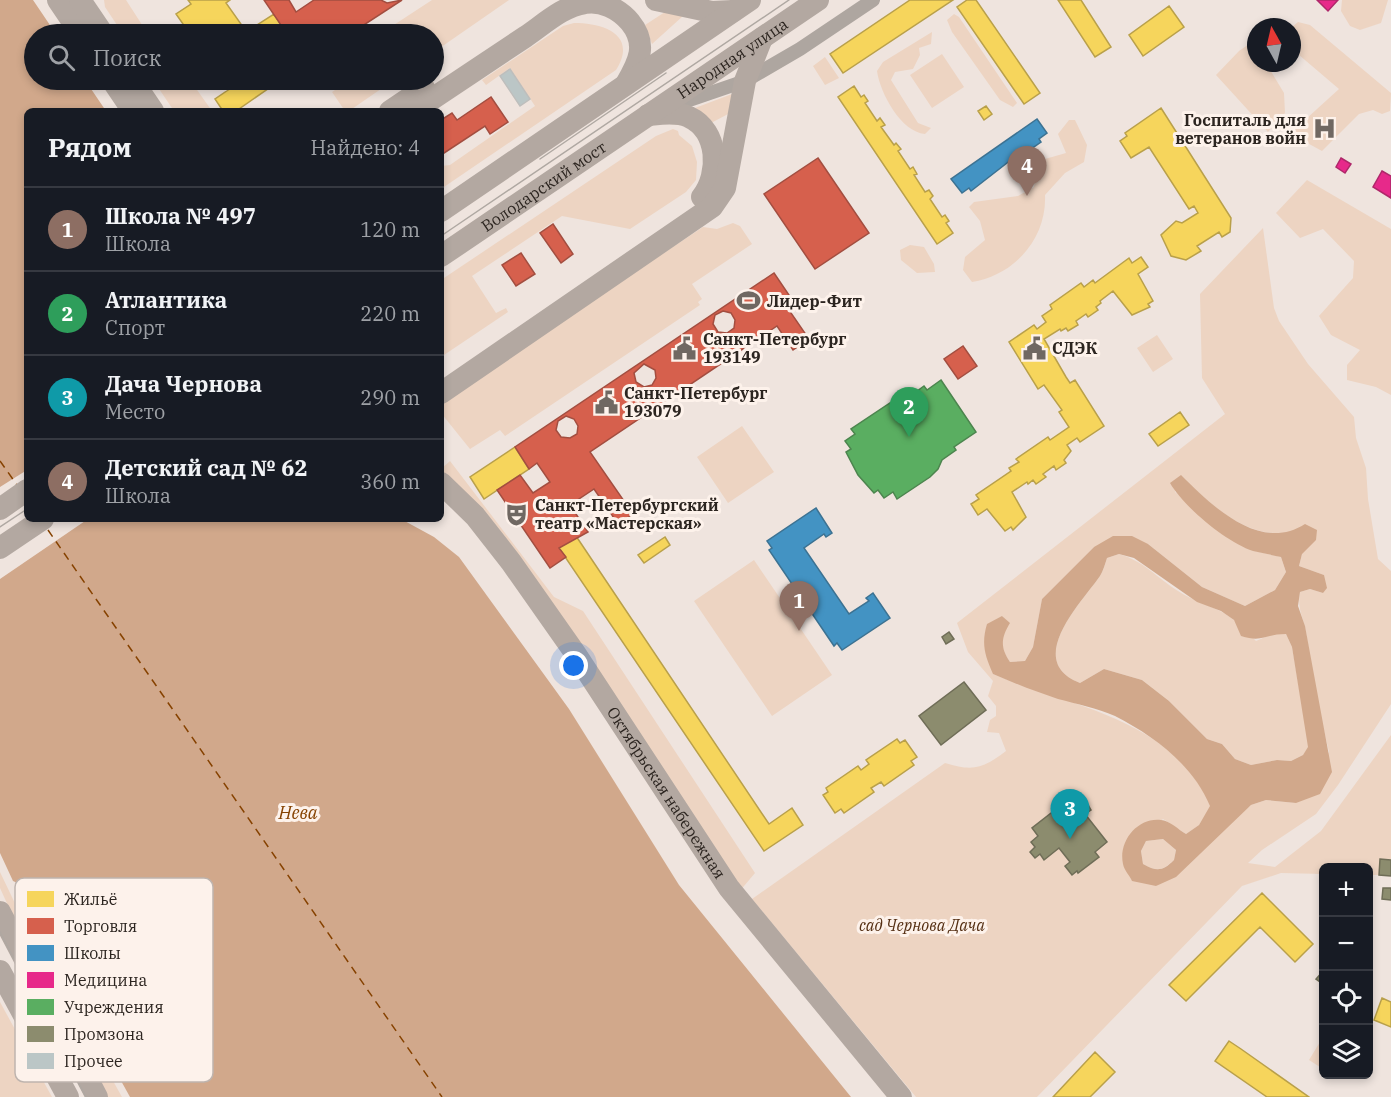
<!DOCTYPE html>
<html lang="ru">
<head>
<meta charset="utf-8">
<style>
  body { margin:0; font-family:"IBM Plex Serif",serif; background:#242831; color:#f1f3f6 }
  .controls { position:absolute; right:18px; bottom:18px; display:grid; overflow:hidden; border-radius:9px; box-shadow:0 3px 9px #0003 }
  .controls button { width:54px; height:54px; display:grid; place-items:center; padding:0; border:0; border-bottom:2px solid #363941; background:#171b24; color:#f1f3f6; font:30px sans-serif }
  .compass { position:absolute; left:1247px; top:18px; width:54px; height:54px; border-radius:50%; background:#171b24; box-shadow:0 3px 9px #0003; rotate:352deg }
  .you { position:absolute; left:574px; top:666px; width:21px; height:21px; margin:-15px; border:4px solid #fff; border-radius:50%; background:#1a73e8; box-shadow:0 0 0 9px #1a73e833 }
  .badge { display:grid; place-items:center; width:39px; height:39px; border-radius:50%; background:#2563eb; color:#fff; font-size:20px; font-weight:700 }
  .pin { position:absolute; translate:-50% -50px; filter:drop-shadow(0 2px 3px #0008) }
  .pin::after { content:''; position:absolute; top:32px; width:21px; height:18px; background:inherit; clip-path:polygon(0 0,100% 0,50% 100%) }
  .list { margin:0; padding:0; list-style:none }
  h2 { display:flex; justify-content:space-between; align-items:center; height:78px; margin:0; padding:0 24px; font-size:26px }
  h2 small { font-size:20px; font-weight:400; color:#9ea1a6 }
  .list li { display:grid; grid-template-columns:39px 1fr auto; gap:18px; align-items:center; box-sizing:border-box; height:84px; padding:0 24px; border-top:2px solid #363941 }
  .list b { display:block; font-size:22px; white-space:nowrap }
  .list p { margin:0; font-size:20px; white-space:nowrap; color:#9ea1a6 }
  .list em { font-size:20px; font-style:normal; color:#9ea1a6 }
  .icon { flex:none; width:33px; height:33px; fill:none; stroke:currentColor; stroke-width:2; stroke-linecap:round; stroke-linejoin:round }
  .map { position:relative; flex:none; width:1391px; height:1097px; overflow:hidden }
  .search { position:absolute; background:#171b24; box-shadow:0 3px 9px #0003; left:24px; top:24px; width:420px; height:66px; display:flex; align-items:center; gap:15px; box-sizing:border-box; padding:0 21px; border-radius:33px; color:#9ea1a6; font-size:22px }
  .panel { position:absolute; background:#171b24; box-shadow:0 3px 9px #0003; left:24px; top:108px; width:420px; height:414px; border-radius:9px }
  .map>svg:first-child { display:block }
  .green { fill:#edd4c2; fill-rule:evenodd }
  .water { fill:#d1a88b; fill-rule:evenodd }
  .pier { fill:#efe4de }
  .homes { fill:#f6d55c; stroke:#b9a04a; stroke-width:1.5 }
  .shops { fill:#d6604d; stroke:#a34e40; stroke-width:1.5; fill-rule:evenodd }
  .schools { fill:#4393c3; stroke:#3c7292; stroke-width:1.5 }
  .health { fill:#e7298a; stroke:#af286a; stroke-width:1.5 }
  .public { fill:#5aae61; stroke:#4c854e; stroke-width:1.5 }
  .industry { fill:#8c8c6e; stroke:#6f6d57; stroke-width:1.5 }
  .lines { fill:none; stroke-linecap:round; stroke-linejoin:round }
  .ferry { stroke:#864200; stroke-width:1.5; stroke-dasharray:8 6; stroke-linecap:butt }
  .building { fill:#bbc6c6; stroke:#bebebc; stroke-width:1.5 }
  .minor { stroke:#aea6a0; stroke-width:14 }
  .primary { stroke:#b3a8a1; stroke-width:22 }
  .tram { stroke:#afa8a2; stroke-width:1.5 }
  .labels { text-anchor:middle; stroke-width:6; stroke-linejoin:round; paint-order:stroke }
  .street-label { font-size:16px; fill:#2c2520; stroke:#fdf2eb }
  .poi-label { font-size:16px; font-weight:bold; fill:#2c2520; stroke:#fdf2eb; text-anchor:start }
  .park-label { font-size:16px; font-style:italic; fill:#552f13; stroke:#fdf2eb }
  .water-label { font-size:18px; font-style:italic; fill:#864200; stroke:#fdf2eb }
  .key { fill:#fdf2eb; stroke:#beb4ae; stroke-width:1.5 }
  .key-label { font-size:16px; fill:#2c2520 }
</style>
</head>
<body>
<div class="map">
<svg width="1391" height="1097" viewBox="0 0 1391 1097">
  <rect width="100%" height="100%" fill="#efe4de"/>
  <path class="green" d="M104,0h22l22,34h-25l-18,-27z
    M432,0h77l-75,52v-18h-54z
    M1342,0h46l-7,23 -21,7 -10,-4 -9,-15z
    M665,12l18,4 -31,28 -7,-19z
    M954,14l5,3 58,86 -4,4 -13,-7 -48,-68 -5,-12z
    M1298,22l12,3 81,68 -1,18 -8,3 -9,-4 -14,4 -37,37 -22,-12 -5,-10 44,-40 -47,-40v-22z
    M574,23c30,0 64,12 42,47l-175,119v-23l9,-1 85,-59 -25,-38 -24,17 -4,-5 81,-54z
    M932,32l-1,12 -12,4 1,7 -7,14 -18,3 -4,8 27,43 13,5 -6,6c-24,-2 -45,-41 -48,-63l6,-9z
    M1252,42l4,6v15h10l18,30 1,20 -17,19 -52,-57 23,-24z
    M942,54l22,33 -32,21 -22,-33z
    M825,57l14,21 -14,7 -12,-19z
    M153,80h37l22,31h-38z
    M350,80h44l-45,31h-4l-13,-19z
    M732,94l-2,19 -19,10 -16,-15z
    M1069,120h6l12,25 -3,17 -19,11 -20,22c2,43 -30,80 -73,87l-9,-12 2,-13 20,-17 -5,-19 -11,-14 5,-5 44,-6 16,-9 4,-22 7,-6 21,-6 -8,-19z
    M673,129l5,2 1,4 13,11 5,16 -1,18 -10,12 -56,37 -68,-13 -90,60 24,37 10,-5 2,4 -67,45v-77l215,-144z
    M1307,180l84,49v166l-15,-8 -29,-7v-15l13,-15 -29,-15 -12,-19 34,-38 1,-17 -31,-32 -23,9 -24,-25z
    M733,223l7,3 12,18 -60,40 10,15 -4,3 2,3 -195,131 -5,-6 -30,19 -29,-36v-13l262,-173 14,2z
    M1263,228l11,80 5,13 29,43 46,53 2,21 10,30 2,31 10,60 13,12v133l-53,81 -22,29 -54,36 -14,13 27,4 46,-36 70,-96v125l-11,-1 -1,16h-10l-1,-7h-44l-1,6 -42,-1 -39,13 -205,211h-121l-164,-198 193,-136c29,9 38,5 61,-12l-7,-18 -12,-1 3,-12 6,-4v-10l-8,-10 5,-15 -25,-29 -11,-29 268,-209 -23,-36 -2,-84zM1181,476c29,28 69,67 113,55l8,23 -3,12 25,9 -1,18 -13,-4 -10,3c-3,17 3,24 6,40 6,40 13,80 23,120l-33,51 -30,-3 -15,5 -95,81 -32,-36 39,-31 23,15 13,-9 12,-19c-41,-89 -138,-98 -218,-132l9,-58 7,7c-9,15 -9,24 1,39l15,-1 8,-14 9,-48 52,-52 54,-3 54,43 43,19 30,-16 11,-18 -5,-15 -30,-7 -76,-58z
    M910,245l14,2 10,17 1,8 -18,1 -16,-13 -1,-10z
    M1157,335l16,24 -20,13 -16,-24z
    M742,426l32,46 -46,31 -31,-46z
    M450,461l104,136 29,14 172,262 -16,19 -298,-418v-5z
    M1119,554c25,7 38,24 59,37 14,9 28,13 42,20 14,7 25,19 36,30l16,-7h14l6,13 17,100 -6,8 -12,6 -14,-1 -26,5 -16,-6 -13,-15 -15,-5 -38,-38 -27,-21 -38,-11 -24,14c-57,-22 2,-81 20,-107 3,-5 5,-12 7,-18z
    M754,560l78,115 -60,41 -78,-115z
    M1163,839l13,11 -2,10c-12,11 -17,12 -31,4l-2,-13 5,-10z
    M0,872l22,46 100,179h-15l-81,-152 -26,-57z
    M0,1002l52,95h-52z
    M1323,1037v32l-14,-9z"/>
  <path class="water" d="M0,0h33l23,34h-22v46h51l21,31h-79v408h374l33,18 25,20 110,152 110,176 172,212h-721l-97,-175 3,-8 -12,-28 -11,-5 -13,-28z
    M1181,475c31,31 79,78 124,49l12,6 -1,10 -14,14 -3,12 25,9 3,13 -4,5 -13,-4 -10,3 -2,14 7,20 27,146 -12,22 -24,9 -30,-3 -15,5 -75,72 -20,9 -24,-5c-2,-5 -8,-11 -9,-17 -5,-23 15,-47 38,-44 8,0 18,10 25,14l13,-9 11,-19c-17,-41 -56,-70 -95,-90 -18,-8 -38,-12 -57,-17 -22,-7 -44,-16 -65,-25 -8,-18 -12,-30 -6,-50l15,-8 8,7c-9,15 -10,24 0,39l15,-1 8,-14 9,-48 52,-52 19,-11h19l16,8 54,43 43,19 30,-16 11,-18 -5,-15c-9,-2 -19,-4 -28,-6 -27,-9 -69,-44 -83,-68zM1119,554l15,4 63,44 24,9 13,9 7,16c22,7 24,-2 45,-2l6,13 16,100 -5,8 -12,6 -14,-1 -26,5 -16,-6 -13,-15 -15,-5 -38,-38 -27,-21 -38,-11 -24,14c-57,-22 2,-81 20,-107 3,-5 5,-12 7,-18zM1163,839l13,11 -2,10c-11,11 -17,12 -31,4l-2,-13 5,-10z"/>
  <path class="pier" d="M27,470v49h61l-88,60v-92z"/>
  <path class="homes" d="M188,0h42l-4,3 22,31h-58l-14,-20 15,-10z
    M910,0h43l-110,73 -13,-19z
    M967,0h9l64,93 -16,11 -67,-97z
    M1058,0h23l30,47 -16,10z
    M1169,6l15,21 -41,29 -14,-21z
    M274,14l13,20h-39l-2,-2z
    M220,80h19l1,1 -13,9z
    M243,80h25l4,6 -36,25h-13l-8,-12z
    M854,86l7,11 3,-2 4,6 -3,2 12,18 3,-3 5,7 -4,2 13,18 2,-2 5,6 -3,2 12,18 3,-2 4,7 -3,1 11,17 4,-2 4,6 -3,3 12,18 3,-2 4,6 -3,2 7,10 -16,11 -99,-147z
    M986,106l6,8 -8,6 -6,-9z
    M1161,108l70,110 -1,14 -8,5 -3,-5 -22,14 4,5 -15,9 -15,-4 -10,-21 15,-14 6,2 16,-10 -4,-7 -5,3 -40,-62 -18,11 -11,-17 7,-5 -2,-3z
    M1141,257l7,10 -10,7 15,27 -5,3 2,3 -18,8 -19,-24 -13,10 1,2 -5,4 2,3 -10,7 -2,-3 -10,7 2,4 -10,6 -2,-3 -5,3 -1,-2 -16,10 22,38 4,6 5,-3 29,46 -24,16 -3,-4 -10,7 4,6 -7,9 2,3 -10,7 -2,-4 -11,8 3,3 -10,7 -3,-4 -5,4 -1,-2 -15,10 14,25 -13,13 -2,-3 -6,4 -18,-22 -9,6 -7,-11 8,-5 -3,-4 35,-24 -2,-3 10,-6 -3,-3 32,-22 2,3 19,-13 -10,-15 3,-2 -18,-25 -6,4 -29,-47 25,-17 3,4 9,-7 -4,-6 10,-7 -2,-4 31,-22 3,4 9,-7 2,3 34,-25 3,5z
    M1180,412l9,13 -31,21 -9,-12z
    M515,447l14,22 -45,30 -14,-22z
    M576,536l193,288 23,-16 11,17 -39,26 -205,-303z
    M665,537l5,8 -26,18 -6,-8z
    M897,739l3,4 5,-3 12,17 -6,4 3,4 -30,21 -3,-4 -10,6 3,4 -30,21 -3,-4 -6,4 -12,-18 5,-3 -2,-4 32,-22 3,4 8,-6 -3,-4z
    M1262,893l51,51 -18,18 -35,-35 -74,74 -17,-16z
    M1382,998l9,4v25l-17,-7z
    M1229,1041l12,8 68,48h-42l-52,-36z
    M1095,1052l20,20 -25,25h-37z"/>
  <path class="shops" d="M264,0h25l7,12 18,-12h67l6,3 15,-3 -52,34h-63z
    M491,97l17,25 -18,12 -5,-8 -44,29v-35l11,-7 5,7z
    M818,158l51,75 -54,36 -51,-75z
    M553,224l20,30 -12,9 -21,-30z
    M521,253l14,21 -19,12 -14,-21z
    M774,273l15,22 -7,5 27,39 -16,11 -16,-24 -187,126 43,62 -15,10 -24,-35 -24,16 18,27 -29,16 7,9 -16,11 -53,-78 23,-15 13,18 17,-11 -13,-19 -8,6 -14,-22zM723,311l8,2 4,7 -1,8 -7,5 -9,-1 -5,-8 2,-9zM644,364l11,6 1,8 -4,7 -8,2 -8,-5 -2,-9zM566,416l8,3 4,7 -1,8 -7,4 -9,-1 -5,-7 2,-9z
    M963,346l14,20 -19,13 -14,-20z"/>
  <path class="schools" d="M1037,119l10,14 -8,6 2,3 -23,16 -2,-2 -45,35 -2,-3 -7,5 -11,-14z
    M816,508l16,25 -6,4 -2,-3 -20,14 45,66 20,-13 -3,-3 7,-5 17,25 -48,32 -5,-7 -3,3 -65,-96 3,-2 -5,-7z"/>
  <path class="health" d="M1317,0h21l-10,11z
    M1341,158l10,6 -6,9 -9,-6z
    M1382,171l9,5v22l-18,-11z"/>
  <path class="public" d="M941,380l35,52 -22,15 2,3 -14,10 -4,9 -8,8 -33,22 -4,-7 -9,6 -6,-8 -4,3 -16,-18 -12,-23 5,-3 -6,-8 10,-7 -4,-5 39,-26 10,-3 2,2 22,-16 3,4z"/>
  <path class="industry" d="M949,632l5,7 -8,5 -4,-7z
    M964,682l22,28 -45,35 -22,-29z
    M1088,805l3,5 -6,4 22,28 -12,10 4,5 -21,16 -1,-2 -5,4 -7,-9 5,-4 -11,-14 -15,12 -4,-6 -5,4 -5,-6 5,-5 -4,-5 7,-6 -6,-8 28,-22 9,13z
    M1380,859l11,1v16l-12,-1z
    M1383,888h8v12l-9,-1z
    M1324,970v13l-1,1 -7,-5z"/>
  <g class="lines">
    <path class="ferry" d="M0,461l17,24
      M48,530l394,567"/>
  </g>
  <path class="building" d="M510,69l20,30 -10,7 -20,-30z"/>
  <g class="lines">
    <path class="minor" d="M675,105l70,-24 55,-32 73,-49"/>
    <g class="primary">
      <path d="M58,0l23,34"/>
      <path d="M80,0l23,34"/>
      <path d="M656,0l56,12 21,-1"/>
      <path d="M112,80l21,31"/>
      <path d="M132,80l21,31"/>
      <path d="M390,111l34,-23"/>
      <path d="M414,111c37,-25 74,-49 111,-74 18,-12 38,-31 60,-34 16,-3 34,6 45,19 18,22 9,40 -4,62"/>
      <path d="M648,115c12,-1 29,-4 41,2 30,14 31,57 13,80"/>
      <path d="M441,211l309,-211"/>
      <path id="s1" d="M441,256l377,-256"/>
      <path d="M441,393l271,-186 13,-19 20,-107 17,-43"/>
      <path id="s2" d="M441,483l34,33 36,46 64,91 154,235 172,209"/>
      <path d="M0,509l27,-19"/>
      <path d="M0,548l43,-29"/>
      <path d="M0,912l97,185"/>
      <path d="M0,971l68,126"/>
    </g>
    <path class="tram" d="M540,159l126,-86
      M441,236l348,-236
      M0,527l27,-18
      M0,932l86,165"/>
  </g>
  <defs>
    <symbol id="hospital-bare" viewBox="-9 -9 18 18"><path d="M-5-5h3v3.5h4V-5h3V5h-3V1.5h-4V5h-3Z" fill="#706862" stroke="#fdf2eb" stroke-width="2.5" paint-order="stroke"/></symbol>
    <symbol id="stadium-bare" viewBox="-9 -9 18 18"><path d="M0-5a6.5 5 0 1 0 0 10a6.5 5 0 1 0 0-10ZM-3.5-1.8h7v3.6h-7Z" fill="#706862" stroke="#fdf2eb" stroke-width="2.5" paint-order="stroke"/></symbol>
    <symbol id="civic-bare" viewBox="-9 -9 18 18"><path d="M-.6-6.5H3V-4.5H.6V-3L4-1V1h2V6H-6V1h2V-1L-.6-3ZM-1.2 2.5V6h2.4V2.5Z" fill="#706862" stroke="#fdf2eb" stroke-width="2.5" paint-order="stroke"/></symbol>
    <symbol id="theatre-bare" viewBox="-9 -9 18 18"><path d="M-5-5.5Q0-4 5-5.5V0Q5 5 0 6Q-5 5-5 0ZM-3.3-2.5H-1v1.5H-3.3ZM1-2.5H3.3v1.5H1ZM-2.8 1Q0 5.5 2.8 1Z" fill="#706862" stroke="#fdf2eb" stroke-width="2.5" paint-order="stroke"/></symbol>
  </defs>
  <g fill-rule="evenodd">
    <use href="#hospital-bare" x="1308" y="112" width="33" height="33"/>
    <use href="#stadium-bare" x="732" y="284" width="33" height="33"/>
    <use href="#civic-bare" x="668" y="332" width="33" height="33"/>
    <use href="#civic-bare" x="1018" y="332" width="33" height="33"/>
    <use href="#civic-bare" x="590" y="386" width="33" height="33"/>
    <use href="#theatre-bare" x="500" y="498" width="33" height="33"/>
  </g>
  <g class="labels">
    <g class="street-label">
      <text dy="6" stroke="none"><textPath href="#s1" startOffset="352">Народная улица</textPath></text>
      <text dy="6" stroke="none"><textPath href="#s1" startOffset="124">Володарский мост</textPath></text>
      <text dy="6" stroke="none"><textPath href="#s2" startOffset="384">Октябрьская набережная</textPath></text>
    </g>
    <g class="poi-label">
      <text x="1306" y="126" text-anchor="end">Госпиталь для<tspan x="1306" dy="18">ветеранов войн</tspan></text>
      <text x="767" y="307">Лидер-Фит</text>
      <text x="703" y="345">Санкт-Петербург<tspan x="703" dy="18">193149</tspan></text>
      <text x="1052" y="354">СДЭК</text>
      <text x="624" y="399">Санкт-Петербург<tspan x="624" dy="18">193079</tspan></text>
      <text x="535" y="511">Санкт-Петербургский<tspan x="535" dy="18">театр «Мастерская»</tspan></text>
    </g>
    <g class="park-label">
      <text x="922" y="931">сад Чернова Дача</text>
    </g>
    <g class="water-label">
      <text x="298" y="819">Нева</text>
    </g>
  </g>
  <rect x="15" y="878" width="198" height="204" rx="9" class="key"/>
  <rect x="27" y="891" width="27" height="16" fill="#f6d55c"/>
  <rect x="27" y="918" width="27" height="16" fill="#d6604d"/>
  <rect x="27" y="945" width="27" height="16" fill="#4393c3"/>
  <rect x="27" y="972" width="27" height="16" fill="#e7298a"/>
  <rect x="27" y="999" width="27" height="16" fill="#5aae61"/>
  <rect x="27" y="1026" width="27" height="16" fill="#8c8c6e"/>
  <rect x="27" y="1053" width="27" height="16" fill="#bbc6c6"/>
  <g class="key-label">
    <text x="64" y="905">Жильё</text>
    <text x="64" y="932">Торговля</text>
    <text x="64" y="959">Школы</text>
    <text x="64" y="986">Медицина</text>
    <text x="64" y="1013">Учреждения</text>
    <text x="64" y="1040">Промзона</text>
    <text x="64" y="1067">Прочее</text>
  </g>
</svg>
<div class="controls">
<button>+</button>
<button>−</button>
<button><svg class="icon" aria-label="locate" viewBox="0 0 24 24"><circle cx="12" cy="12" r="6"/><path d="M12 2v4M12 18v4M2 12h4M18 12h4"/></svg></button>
<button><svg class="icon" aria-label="layers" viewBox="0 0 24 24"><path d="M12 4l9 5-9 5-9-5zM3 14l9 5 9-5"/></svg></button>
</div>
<svg class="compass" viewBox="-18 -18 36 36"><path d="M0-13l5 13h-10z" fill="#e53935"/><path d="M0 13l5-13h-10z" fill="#9ea1a6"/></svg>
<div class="you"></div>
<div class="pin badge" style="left:799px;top:631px;background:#8d6e63">1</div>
<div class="pin badge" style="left:909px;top:437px;background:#2e9e5b">2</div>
<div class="pin badge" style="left:1070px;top:839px;background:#0f9aa8">3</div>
<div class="pin badge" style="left:1027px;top:196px;background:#8d6e63">4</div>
<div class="search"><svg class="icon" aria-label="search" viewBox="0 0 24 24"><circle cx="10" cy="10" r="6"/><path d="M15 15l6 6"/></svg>Поиск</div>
<section class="panel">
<h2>Рядом<small>Найдено: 4</small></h2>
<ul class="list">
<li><span class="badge" style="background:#8d6e63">1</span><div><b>Школа № 497</b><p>Школа</p></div><em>120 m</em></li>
<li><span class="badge" style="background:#2e9e5b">2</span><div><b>Атлантика</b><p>Спорт</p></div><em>220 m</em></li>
<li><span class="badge" style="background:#0f9aa8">3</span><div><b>Дача Чернова</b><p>Место</p></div><em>290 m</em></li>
<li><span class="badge" style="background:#8d6e63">4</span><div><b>Детский сад № 62</b><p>Школа</p></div><em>360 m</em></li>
</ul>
</section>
</div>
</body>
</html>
